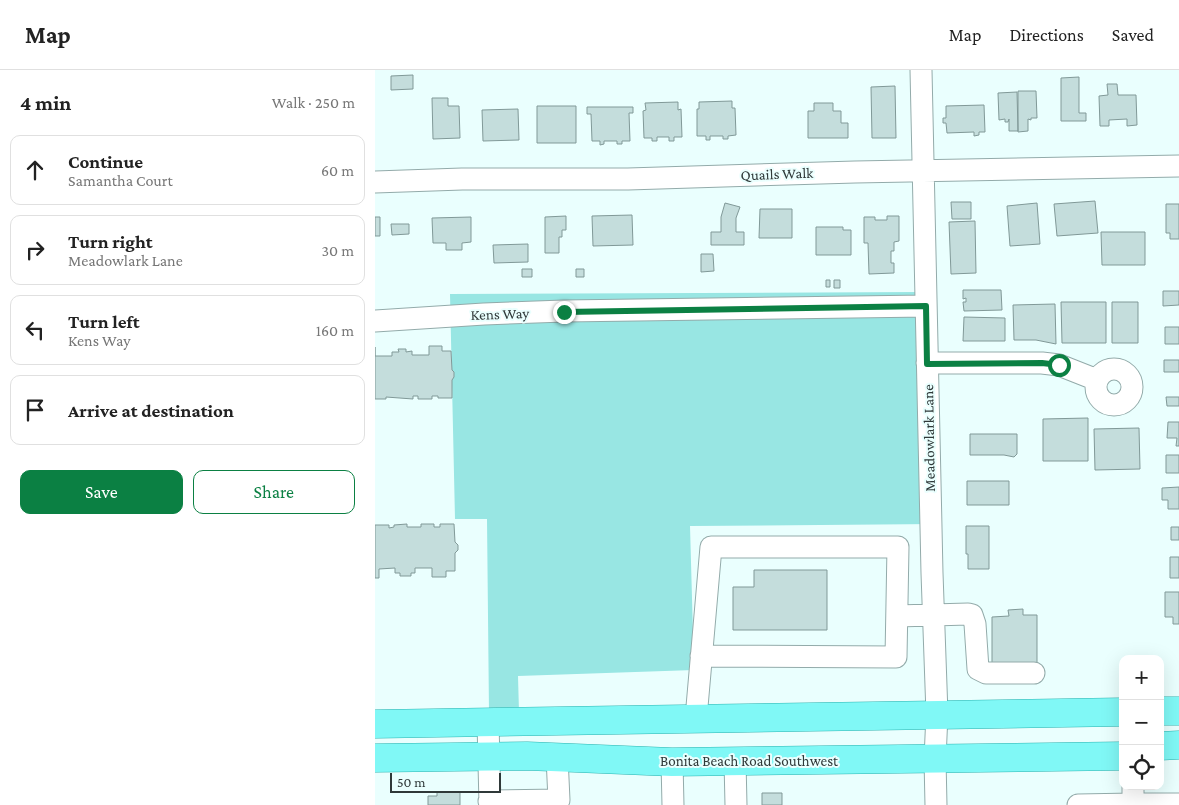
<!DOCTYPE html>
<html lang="en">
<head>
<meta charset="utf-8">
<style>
  body { margin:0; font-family:"Crimson Pro",serif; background:#f6f6f6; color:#222 }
  .controls { position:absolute; right:15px; bottom:15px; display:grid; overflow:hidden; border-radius:10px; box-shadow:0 5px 20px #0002 }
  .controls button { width:45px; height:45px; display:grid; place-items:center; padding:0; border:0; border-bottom:1px solid #e0e0e0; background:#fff; color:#222; font:25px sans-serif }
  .scale { position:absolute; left:15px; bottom:12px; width:111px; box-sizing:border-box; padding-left:5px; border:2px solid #2f3939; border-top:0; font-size:14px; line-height:18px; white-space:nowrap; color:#2f3939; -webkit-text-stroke:4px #eafffe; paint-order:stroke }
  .stop { position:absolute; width:15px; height:15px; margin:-11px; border:4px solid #0b8043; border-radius:50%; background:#fff }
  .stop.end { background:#0b8043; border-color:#fff; box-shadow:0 1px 5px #0008 }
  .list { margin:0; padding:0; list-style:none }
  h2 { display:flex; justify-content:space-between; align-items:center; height:65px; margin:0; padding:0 20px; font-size:21px }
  h2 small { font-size:16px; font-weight:400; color:#767676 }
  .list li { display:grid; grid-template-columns:32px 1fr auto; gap:15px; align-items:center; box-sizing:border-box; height:70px; margin:0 10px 10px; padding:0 10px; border:1px solid #e0e0e0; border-radius:10px }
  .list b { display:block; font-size:19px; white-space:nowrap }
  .list p { margin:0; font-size:16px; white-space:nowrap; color:#767676 }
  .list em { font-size:16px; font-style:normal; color:#767676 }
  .actions { display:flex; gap:10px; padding:15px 20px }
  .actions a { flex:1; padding:11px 0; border:1px solid #0b8043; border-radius:10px; text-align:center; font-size:18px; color:#0b8043 }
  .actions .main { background:#0b8043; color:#fff }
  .icon { flex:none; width:28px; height:28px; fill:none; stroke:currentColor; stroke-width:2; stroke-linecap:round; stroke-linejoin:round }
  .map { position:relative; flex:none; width:804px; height:735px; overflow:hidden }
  header { display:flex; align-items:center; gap:30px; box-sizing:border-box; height:70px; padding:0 25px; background:#fff; border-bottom:1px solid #e0e0e0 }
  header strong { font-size:24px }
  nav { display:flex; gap:28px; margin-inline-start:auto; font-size:18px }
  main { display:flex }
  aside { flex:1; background:#fff }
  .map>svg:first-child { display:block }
  .green { fill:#98e6e3 }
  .building { fill:#c4dddc; stroke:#819998 }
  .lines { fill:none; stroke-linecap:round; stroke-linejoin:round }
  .minor-casing { stroke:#93abaa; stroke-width:23 }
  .major-casing { stroke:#2cb3b0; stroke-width:29 }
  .minor { stroke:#fff; stroke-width:21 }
  .major { stroke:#80f8f6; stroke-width:28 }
  .route { stroke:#0b8043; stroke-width:6 }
  .labels { text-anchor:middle; stroke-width:4; stroke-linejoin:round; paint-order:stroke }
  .street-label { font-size:15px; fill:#2f3939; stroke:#eafffe }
</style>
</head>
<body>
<header>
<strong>Map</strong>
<nav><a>Map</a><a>Directions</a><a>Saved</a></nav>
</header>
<main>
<aside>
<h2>4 min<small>Walk · 250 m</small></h2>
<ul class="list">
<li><svg class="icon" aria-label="ahead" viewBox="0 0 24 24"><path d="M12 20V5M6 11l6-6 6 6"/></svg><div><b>Continue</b><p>Samantha Court</p></div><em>60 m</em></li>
<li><svg class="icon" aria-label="right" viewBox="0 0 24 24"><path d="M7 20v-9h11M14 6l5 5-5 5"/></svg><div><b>Turn right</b><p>Meadowlark Lane</p></div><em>30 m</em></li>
<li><svg class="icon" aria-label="left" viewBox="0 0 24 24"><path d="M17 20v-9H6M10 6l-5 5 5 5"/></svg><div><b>Turn left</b><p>Kens Way</p></div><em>160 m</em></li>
<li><svg class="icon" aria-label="arrive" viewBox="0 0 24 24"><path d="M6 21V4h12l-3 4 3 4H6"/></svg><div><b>Arrive at destination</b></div></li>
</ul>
<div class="actions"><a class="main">Save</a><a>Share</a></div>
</aside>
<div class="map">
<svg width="804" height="735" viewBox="0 0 804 735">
  <rect width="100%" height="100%" fill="#eafffe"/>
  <path class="green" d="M547,222l15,232 -247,2 4,144 -176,6 1,36 -30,1 -2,-194h-32l-5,-225z"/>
  <path class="building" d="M38,5v14l-22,1v-14z
    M704,7v36h7v8h-25v-43z
    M732,14h10l1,11h18l1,30 -10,1v-7l-18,1v6h-9l-1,-30 9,-1z
    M520,16l1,52h-24l-1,-51z
    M643,21h18l1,27h-6v2l-3,-1v12l-10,1z
    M642,22l1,39h-9v-12l-1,3h-3v-3l-6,1 -1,-27z
    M57,28h16v8h11l1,32 -27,1z
    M357,31v7h3l1,27 -8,1v3h-5v-3h-13v4h-4v-4h-9v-27h2v-7z
    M303,32v8l3,-1 1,28h-8v4h-5v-4h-12v4h-5v-3h-8l-1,-27 3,-1 -1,-7z
    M439,33h19v8h8v12h7v15h-40v-27h6z
    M609,35l1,27h-6v3l-5,1v-4l-27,1 -1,-10h-3v-5h3v-12z
    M162,36h39v37h-39z
    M212,37h46v6h-4l1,28h-8v3h-5v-3h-13v3l-4,1v-4h-8l-1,-27h-4z
    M143,39l1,31 -36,1 -1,-31z
    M720,131l3,32 -41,3 -3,-32z
    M576,132h20v17h-19z
    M350,133l15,4 -4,11v14h8v13h-33v-13h10v-15z
    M662,133l3,41 -30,2 -3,-40z
    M791,134h13v35h-9v-6h-4z
    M385,139h32v29h-33z
    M257,145l1,30 -40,1 -1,-30z
    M191,146v14h-4v7h-3v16h-14v-36z
    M512,146h12v25l-5,1v9h-3v12h3v10l-25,1 -1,-31h-4v-26h11v3h12z
    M0,147h5v19h-5z
    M96,147v25l-9,1v7h-16v-7h-13l-1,-25z
    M600,151l1,52 -25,1 -2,-52z
    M16,154h18v10l-17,1z
    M441,157h27v3h8v25h-35z
    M726,162h44v33h-43z
    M153,174v18l-34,1 -1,-18z
    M326,184h12l1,17 -13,1z
    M147,199h10v8h-10z
    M201,199h8v8h-8z
    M451,210h4v7h-4z
    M459,210h6v8h-6z
    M588,220h38l1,20 -38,1 -1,-9h3v-4l-3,1z
    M788,221h16v14l-16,1z
    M686,232h45v41h-44z
    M737,232h26v41h-26z
    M680,234l1,40 -20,-4h-22l-1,-35z
    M589,247l41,1v23h-42z
    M790,257h14v17h-14z
    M54,276h13v5h9l1,19 2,2v5l-2,3v18h-14v-2h-6v3h-14v-3h-5v3l-27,-2v2h-11v-52v9h17v-4h7l-1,-3h8v3l6,-1v4h17z
    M789,290h15v12h-15z
    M791,327h13v9h-12z
    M713,348v43h-45v-42z
    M793,352h11v24h-3l1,-8h-10z
    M764,358l1,41 -45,1 -1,-41z
    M595,364h47v20l-3,3 -10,-2h-34z
    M791,385h13v18h-13z
    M592,411h42v24h-42z
    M804,417v22h-11v-9h-6v-12z
    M32,454v3h14v-3h13v3h6v-3h14l1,18 3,3v5l-3,3v18h-9v6h-14v-9h-17v5h-4v3h-11v-3h-5v-5l-16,1v9h-4v-53h14v3l5,-1v-2z
    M591,456h23v43h-21v-15h-2z
    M796,457h8v13h-8z
    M795,487h9v21h-9z
    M379,500h73v60h-94v-43h21z
    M790,522h14v32h-6v-7h-8z
    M648,539v6h14v48l-45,1v-47l17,-1 -1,-6z
    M62,722h23v13h-32v-9h9z
    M387,723h20v12h-20z"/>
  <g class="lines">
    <defs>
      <path id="minor" d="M546,0l11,503 5,141 -2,45 1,46
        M0,112l87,-3h166l227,-7 324,-6
        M0,251l109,-7 80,-3 362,-5
        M552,293h115l17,2 38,15
        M721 317a18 18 0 1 1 36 0a18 18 0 1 1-36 0Z
        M522,546l71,-2 4,1 3,9 3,45 8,4h48
        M321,648l15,-171h187l-2,110 -195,-1
        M113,652l2,83
        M360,691l1,44
        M297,692l1,43
        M758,716v18h46
        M114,731l70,-1 -2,-43
        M703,735l55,-1"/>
      <path id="major" d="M785,641h19
        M0,654l748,-12
        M785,676l19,-1
        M0,688l152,-2 145,6 451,-6"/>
    </defs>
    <use href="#minor" class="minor-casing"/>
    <use href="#major" class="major-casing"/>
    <use href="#minor" class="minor"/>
    <use href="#major" class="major"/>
  </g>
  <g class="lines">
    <path class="route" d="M189,242l362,-6 1,58 115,-1 17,2"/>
  </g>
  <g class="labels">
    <g class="street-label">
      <text transform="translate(402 104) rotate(-2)" y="5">Quails Walk</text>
      <text transform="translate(125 244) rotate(-2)" y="5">Kens Way</text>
      <text transform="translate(554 368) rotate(-91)" y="5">Meadowlark Lane</text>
      <text x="374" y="696">Bonita Beach Road Southwest</text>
    </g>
  </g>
</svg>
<div class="controls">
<button>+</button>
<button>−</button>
<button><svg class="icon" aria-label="locate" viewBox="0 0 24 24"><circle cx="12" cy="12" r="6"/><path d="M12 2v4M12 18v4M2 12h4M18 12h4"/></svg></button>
</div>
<div class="scale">50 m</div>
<div class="stop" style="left:684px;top:295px"></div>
<div class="stop end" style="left:189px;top:242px"></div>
</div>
</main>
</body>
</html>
